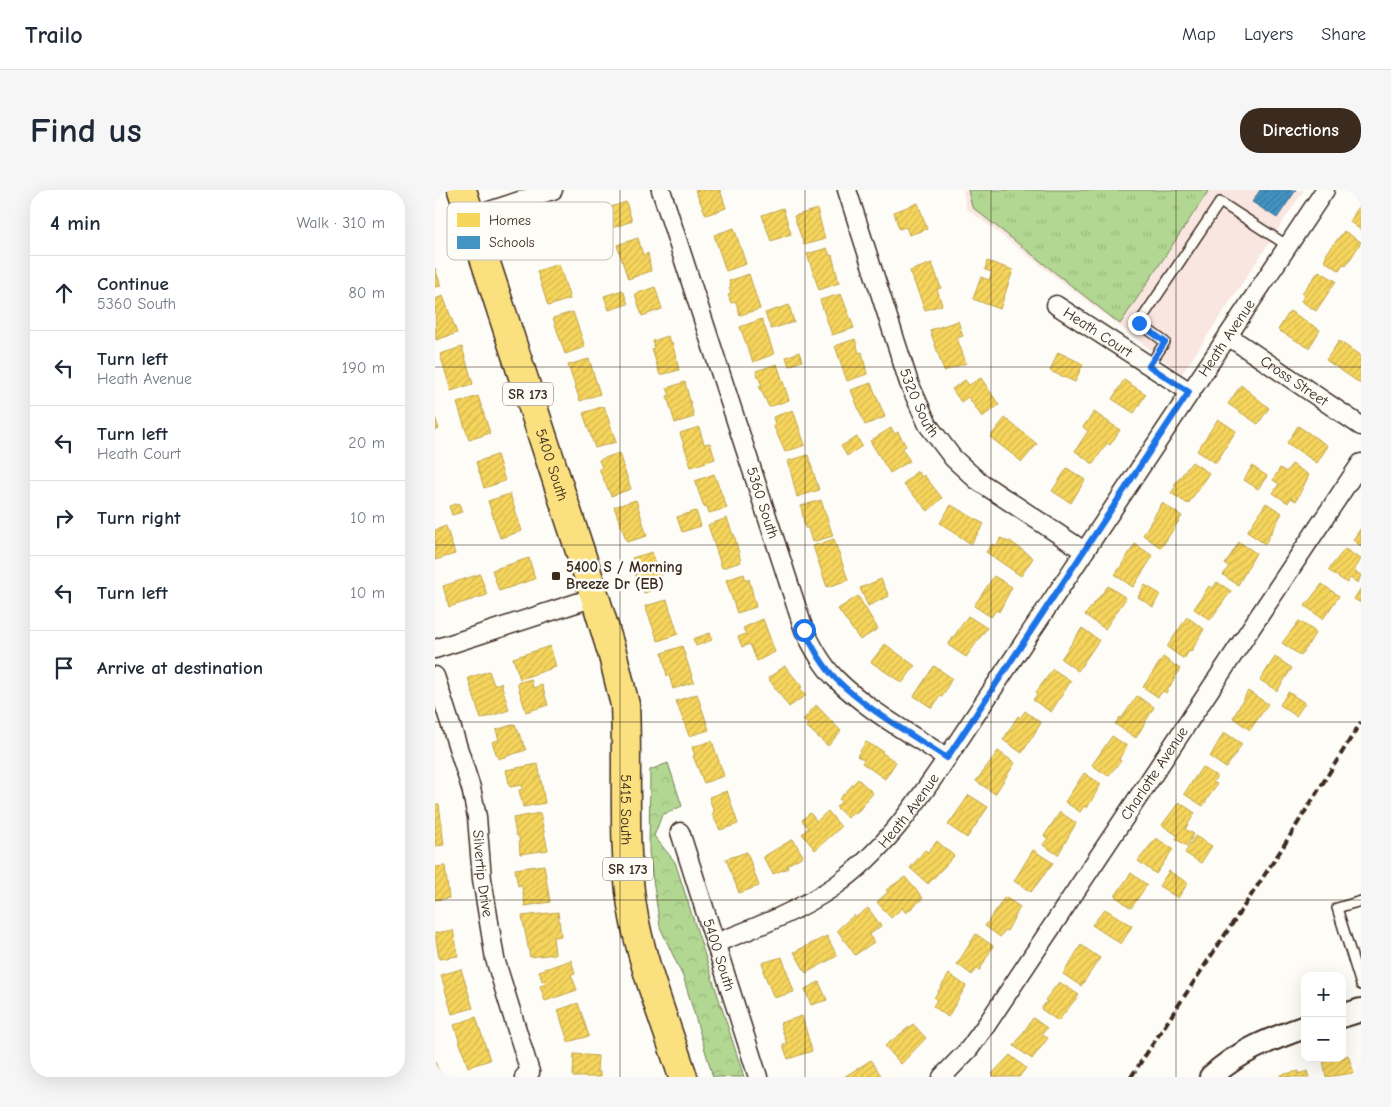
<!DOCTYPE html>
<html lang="en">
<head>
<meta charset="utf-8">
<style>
  body { margin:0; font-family:"Comic Neue",sans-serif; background:#f6f6f7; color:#1f2937 }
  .controls { position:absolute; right:15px; bottom:15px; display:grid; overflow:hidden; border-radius:10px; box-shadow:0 5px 20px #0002 }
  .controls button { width:45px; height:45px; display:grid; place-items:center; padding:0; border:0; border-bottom:1px solid #e0e1e3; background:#fff; color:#1f2937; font:25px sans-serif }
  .stop { position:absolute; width:15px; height:15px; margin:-11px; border:4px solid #1a73e8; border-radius:50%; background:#fff }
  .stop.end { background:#1a73e8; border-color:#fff; box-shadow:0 1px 5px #0008 }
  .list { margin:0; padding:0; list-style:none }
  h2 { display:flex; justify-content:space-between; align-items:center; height:65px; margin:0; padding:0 20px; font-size:21px }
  h2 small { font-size:16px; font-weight:400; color:#747a83 }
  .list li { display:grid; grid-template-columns:32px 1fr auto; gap:15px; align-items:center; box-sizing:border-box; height:75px; padding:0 20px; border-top:1px solid #e0e1e3 }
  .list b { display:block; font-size:19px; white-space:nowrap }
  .list p { margin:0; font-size:16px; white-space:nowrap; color:#747a83 }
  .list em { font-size:16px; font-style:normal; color:#747a83 }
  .icon { flex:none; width:28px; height:28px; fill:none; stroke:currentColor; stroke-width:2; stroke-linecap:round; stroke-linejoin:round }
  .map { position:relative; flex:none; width:926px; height:887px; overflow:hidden; border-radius:20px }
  header { display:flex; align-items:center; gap:30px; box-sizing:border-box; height:70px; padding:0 25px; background:#fff; border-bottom:1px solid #e0e1e3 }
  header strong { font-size:24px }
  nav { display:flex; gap:28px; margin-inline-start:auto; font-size:18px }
  .intro { display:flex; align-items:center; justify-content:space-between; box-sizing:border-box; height:120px; padding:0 30px }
  h1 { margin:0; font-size:35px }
  .button { padding:12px 22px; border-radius:20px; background:#3b2a1e; color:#fff; font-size:18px; font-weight:700 }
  main { display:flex; gap:30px; padding:0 30px }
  aside { flex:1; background:#fff; border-radius:20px; box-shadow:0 5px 20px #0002 }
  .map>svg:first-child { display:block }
  .built { fill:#f9e6e0 }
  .grass { fill:url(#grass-tufts); stroke:#768058 }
  .park { fill:url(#park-crowns); stroke:#768058 }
  .homes { fill:url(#homes-hatch); stroke:#bea249 }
  .schools { fill:url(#schools-hatch); stroke:#417492 }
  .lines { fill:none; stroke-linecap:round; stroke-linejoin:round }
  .service-casing { stroke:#3b2a1e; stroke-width:12 }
  .minor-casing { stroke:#3b2a1e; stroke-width:21 }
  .tertiary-casing { stroke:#3b2a1e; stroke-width:26 }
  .primary-casing { stroke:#3b2a1e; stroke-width:31 }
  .service { stroke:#fdfcf7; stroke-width:9 }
  .minor { stroke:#fdfcf7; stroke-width:18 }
  .tertiary { stroke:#fdfcf7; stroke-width:22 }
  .primary { stroke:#fbe080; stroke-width:28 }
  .rail { stroke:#3b2a1e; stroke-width:4; stroke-dasharray:8 4; stroke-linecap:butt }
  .route { stroke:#1a73e8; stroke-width:6 }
  .grid { fill:none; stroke:#3b2a1e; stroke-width:1; stroke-opacity:0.55 }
  .poi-dot { fill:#3b2a1e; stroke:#fdfcf7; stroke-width:2 }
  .labels { text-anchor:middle; stroke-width:5; stroke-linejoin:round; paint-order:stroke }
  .shield { fill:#fdfcf7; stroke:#75695f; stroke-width:1 }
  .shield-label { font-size:14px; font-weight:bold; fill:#3b2a1e }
  .street-label { font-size:15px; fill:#3b2a1e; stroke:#fdfcf7 }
  .poi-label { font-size:15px; font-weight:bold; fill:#3b2a1e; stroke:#fdfcf7; text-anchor:start }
  .key { fill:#fdfcf7; stroke:#c3bdb6; stroke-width:1 }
  .key-label { font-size:14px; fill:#3b2a1e }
</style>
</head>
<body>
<header>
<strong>Trailo</strong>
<nav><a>Map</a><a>Layers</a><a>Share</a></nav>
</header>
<div class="intro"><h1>Find us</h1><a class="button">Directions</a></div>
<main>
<aside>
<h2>4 min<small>Walk · 310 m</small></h2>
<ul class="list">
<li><svg class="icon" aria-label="ahead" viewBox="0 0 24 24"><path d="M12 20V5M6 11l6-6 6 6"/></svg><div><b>Continue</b><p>5360 South</p></div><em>80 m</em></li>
<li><svg class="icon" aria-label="left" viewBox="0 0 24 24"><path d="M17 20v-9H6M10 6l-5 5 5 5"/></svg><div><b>Turn left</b><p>Heath Avenue</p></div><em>190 m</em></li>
<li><svg class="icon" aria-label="left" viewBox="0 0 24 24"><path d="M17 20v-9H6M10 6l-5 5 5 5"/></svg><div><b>Turn left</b><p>Heath Court</p></div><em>20 m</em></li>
<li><svg class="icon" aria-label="right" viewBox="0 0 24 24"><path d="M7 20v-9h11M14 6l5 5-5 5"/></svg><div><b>Turn right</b></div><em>10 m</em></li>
<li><svg class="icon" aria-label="left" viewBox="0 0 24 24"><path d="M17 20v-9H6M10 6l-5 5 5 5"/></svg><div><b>Turn left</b></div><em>10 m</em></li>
<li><svg class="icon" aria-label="arrive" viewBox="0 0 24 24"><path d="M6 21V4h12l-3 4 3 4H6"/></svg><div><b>Arrive at destination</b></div></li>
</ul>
</aside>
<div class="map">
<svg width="926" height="887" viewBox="0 0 926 887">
  <defs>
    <pattern id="grass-tufts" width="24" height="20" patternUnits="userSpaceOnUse" patternTransform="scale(1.25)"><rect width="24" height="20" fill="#b1d792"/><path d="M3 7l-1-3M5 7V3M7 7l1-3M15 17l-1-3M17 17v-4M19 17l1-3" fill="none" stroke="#99b97d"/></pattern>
    <pattern id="park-crowns" width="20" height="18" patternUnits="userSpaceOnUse" patternTransform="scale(1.25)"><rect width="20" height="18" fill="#b1d792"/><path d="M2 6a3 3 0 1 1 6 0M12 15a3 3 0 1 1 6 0" fill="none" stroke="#99b97d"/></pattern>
    <pattern id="homes-hatch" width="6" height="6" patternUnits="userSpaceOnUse" patternTransform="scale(1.25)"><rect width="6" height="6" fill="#f6d55c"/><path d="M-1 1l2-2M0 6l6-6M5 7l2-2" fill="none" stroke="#d4b750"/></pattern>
    <pattern id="schools-hatch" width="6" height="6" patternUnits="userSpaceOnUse" patternTransform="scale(1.25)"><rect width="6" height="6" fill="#4393c3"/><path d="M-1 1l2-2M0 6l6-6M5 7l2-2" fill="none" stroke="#39789e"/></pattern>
  </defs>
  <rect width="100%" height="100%" fill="#fdfcf7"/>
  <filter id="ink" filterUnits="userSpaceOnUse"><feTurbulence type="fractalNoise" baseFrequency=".02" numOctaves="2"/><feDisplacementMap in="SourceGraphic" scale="10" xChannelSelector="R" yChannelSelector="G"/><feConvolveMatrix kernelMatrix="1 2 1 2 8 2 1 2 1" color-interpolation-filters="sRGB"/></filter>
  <g filter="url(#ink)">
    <path class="built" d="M528,0h341l-122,184 -216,-166z"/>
    <path class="grass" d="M533,0h241l-89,134 -148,-117z"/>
    <path class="park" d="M233,573l14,43 -20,9 -8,21 21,26 69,215h-31l-29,-98 -24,-52 -11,-75 1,-82z"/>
    <path class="homes" d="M260,0h25l6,18 -20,7z
      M191,12l6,19 -26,9 -1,-3 -7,3 -5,-14 7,-2 -1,-3z
      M926,12v28l-11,-8z
      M483,13l9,26 -18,6 -3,-8 -7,2 -5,-17z
      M348,18l8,26 -20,7 -9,-26z
      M382,19l8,30 -21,6 -10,-29z
      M299,38l12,36 -20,7 -12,-36z
      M909,41l17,11 -15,24 -3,-2 -4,6 -15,-9 3,-8z
      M203,48l5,17 5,-2 3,18 -23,8 -11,-34z
      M392,58l3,8 2,-1 7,28 -20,7 -12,-36z
      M552,71l26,9 -13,39 -27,-10 8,-22 8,3 3,-8 -7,-2z
      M497,73l9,25 -4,1 5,16 -17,5 -15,-39z
      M124,74l11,35 -22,7 -11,-35z
      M0,78l6,18 -6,1z
      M884,81l17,10 -20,30 -15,-10 4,-6 -3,-2z
      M314,84l11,35 -20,6 -4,-13 -5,1 -3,-8 3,-1 -2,-6 2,-1 -2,-6z
      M220,97l7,22 -20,7 -7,-22z
      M188,100l5,14 -19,6 -5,-14z
      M406,104l13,34 -22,7 -12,-35z
      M8,106l14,37 -21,7 -1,-41z
      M354,115l5,17 -23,7 -6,-16z
      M855,121l30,19 -11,18 -31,-18z
      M138,122l12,35 -20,7 -12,-36z
      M327,129l12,35 -21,8 -13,-35z
      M523,131l5,15 -6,2 9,25 -22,8 -14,-41z
      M233,146l2,7 2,-1 7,28 -19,5 -8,-26 2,-1 -1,-7z
      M420,149l4,14 3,-1 5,22 -20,7 -12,-35z
      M904,151l22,15v28l-35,-24z
      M27,157l11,37 -22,7 -11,-37z
      M364,162l3,9 -13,5 -3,-9z
      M623,162l25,12 -8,18 -25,-11z
      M154,169l11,35 -20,7 -12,-36z
      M342,174l12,36 -20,7 -10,-21h3l-6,-15z
      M546,188l18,27 -17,12 -14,-20 -7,5 -9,-13 13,-9 4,5z
      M689,190l22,14 -12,19 -22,-14z
      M250,192l9,35 -19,6 -8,-27 3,-1 -3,-7z
      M436,193l14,34 -20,8 -14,-35z
      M806,195l28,23 -11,16 -30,-20z
      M43,206l12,37 -21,7 -12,-37z
      M169,216l12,36 -21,6 -12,-35z
      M358,220l12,35 -20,7 -12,-27 2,-1 -2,-7z
      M659,222l26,18 -10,15 -3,-2 -14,21 -18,-13 13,-20 -5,-4z
      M0,227l4,12 -4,1z
      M570,228l32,26 -15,18 -32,-25z
      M783,229l18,12 -20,32 -19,-12z
      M863,236l30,20 -11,17 -30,-20z
      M264,237l5,17 6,-1 5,16 -24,8 -11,-34z
      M456,238l4,6 3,-2 8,14 -4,3 8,12 -20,12 -20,-32z
      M422,247l5,9 -15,10 -6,-10z
      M184,263l12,36 -20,7 -12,-27 3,-1 -3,-8z
      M62,265l8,26 -21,7 -8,-26z
      M373,265l11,35 -22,7 -9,-36z
      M757,272l17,11 -21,31 -17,-11 5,-7 -2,-1z
      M857,274l17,11 -13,26 -5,-3 -3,5 -15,-10 6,-9 -6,-4 7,-12 6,4z
      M817,276l15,10 -9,13 -14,-9z
      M632,278l18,12 -14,23 -19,-12z
      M482,281l5,6 2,-2 18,23 -14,13 -25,-27z
      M279,284l13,34 -18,5 -2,-7 -3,1 -9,-26z
      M75,304l12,37 -22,7 -12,-37z
      M201,310l11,36 -20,6 -13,-35z
      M386,310l12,36 -21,6 -4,-14h-3l-4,-22z
      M24,313l3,9 -10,3 -3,-9z
      M727,313l20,13 -21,32 -18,-13z
      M831,313l16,10 -17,31 -18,-12z
      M516,315l33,19 -13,20 -31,-21z
      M261,321l5,15 -19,6 -5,-15z
      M292,328l6,17 1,-1 7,28 -19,6 -14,-43z
      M11,336l9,28 -20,6v-30z
      M926,338v18l-8,-6z
      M566,348l7,4 2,-1 23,17 -12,18 -35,-24 6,-8 4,2z
      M399,349l14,41 -21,7 -14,-41z
      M804,352l17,11 -18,32 -15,-10 6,-9 -4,-2z
      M700,354l18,12 -20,31 -18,-12z
      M910,359l16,10 -7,12 7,4 -3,8 -8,-5 -3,5 -19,-13z
      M217,362l12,34 -20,7 -4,-14 -3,1 -5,-22z
      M94,368l6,21 -36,12 -7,-21z
      M45,384l7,21 -38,12 -6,-21z
      M309,384l2,7 3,-2 7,28 -19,6 -11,-33z
      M559,386l18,11 -13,25 -3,-2 -5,7 -17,-11z
      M446,389l8,17 -21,10 -8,-18z
      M782,392l14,9 -21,29 -16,-11 15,-23 4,2z
      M887,394l17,12 -16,23 -18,-13z
      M710,395l15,9 -7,13 -15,-10z
      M673,396l18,12 -21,31 -20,-14z
      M926,398v15l-7,-4z
      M423,406l20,33 -18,11 -22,-31z
      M232,410l11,34 -20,7 -13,-35z
      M533,426l19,12 -21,29 -18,-12z
      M752,427l17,12 -13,23 -2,-1 -5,8 -17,-12z
      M328,429l12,33 -18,9 -7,-17 -8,3 -4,-10 8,-3 -3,-6z
      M864,431l17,11 -15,24 -19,-13z
      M647,438l17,12 -21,31 -17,-12z
      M275,443l2,7 -16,6 -3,-7z
      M450,454l30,22 -13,17 -31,-21z
      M115,456l6,21 -36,12 -7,-21z
      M247,456l12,36 -21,7 -4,-14 -2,1 -5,-23z
      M728,467l17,12 -14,24 -3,-2 -5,6 -15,-10z
      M840,467l17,11 -15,23 -17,-11z
      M350,476l17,21 -2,1 6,7 -17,12 -21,-29z
      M499,476l18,12 -10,19 -2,-1 -8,12 -18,-12z
      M618,479l18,12 -20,31 -18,-12 4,-6 -1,-2z
      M54,481l5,14 7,-2 8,27 -28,9 -13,-41z
      M96,489l2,9 9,-3 6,20 -22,7 -9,-29z
      M813,501l20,13 -18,26 -17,-12z
      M853,502l17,11 -9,13 -16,-11z
      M262,504l12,36 -20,6 -13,-35z
      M702,506l17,11 -18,31 -21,-14 5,-7 1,2z
      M381,515l25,26 -13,15 -21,-19 2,-2 -6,-5z
      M590,521l16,12 -19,30 -19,-13 15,-24 2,2z
      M80,534l11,26 -28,9 -6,-17 7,-2 -3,-10z
      M789,542l18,12 -16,24 -16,-11z
      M677,546l15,10 -8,13 2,2 -13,15 -16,-11z
      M277,551l12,35 -20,7 -11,-27h2l-3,-9z
      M431,552l17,9 -2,1 15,10 -11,17 -23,-16 2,-3 -7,-4z
      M563,561l17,12 -20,31 -19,-13z
      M103,574l7,39 -22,4 -4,-17 4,-1 -1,-4 -12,2 -4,-17z
      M767,577l15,9 -4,6 4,2 -14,22 -19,-12z
      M649,583l17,11 -14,24 -3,-2 -4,6 -15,-10z
      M423,589l15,14 -17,21 -3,-2 -5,6 -12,-11 6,-6 -3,-2z
      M292,601l11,33 -18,6 -8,-16 2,-1 -5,-16z
      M534,605l19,12 -21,31 -19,-13z
      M744,612l16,11 -10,16 9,5 -7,12 -11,-7 2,-3 -16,-11z
      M0,614h4l5,41 -9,1z
      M393,621l13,16 -26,23 -13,-16 6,-6 -6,-8 8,-7 7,8z
      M625,622l16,11 -18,32 -15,-10 5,-7 -4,-2z
      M105,623l8,37 -28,4 -1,-17 -3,-2 -3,-17z
      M760,646l17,10 -11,17 -16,-10z
      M721,648l17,11 -17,25 -18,-13z
      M358,649l10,17 -16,9 1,3 -15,6 -10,-17z
      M502,651l17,15 -26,28 -18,-16 15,-18 3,2z
      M598,660l20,13 -22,29 -17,-11z
      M312,662l12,34 -20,7 -13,-34z
      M109,675l6,37 -25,4 -3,-21 -4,1 -3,-17z
      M10,676l4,32 -14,2v-33z
      M734,681l19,12 -10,15 -19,-12z
      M696,683l16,12 -16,23 -16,-12z
      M470,687l18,21 -17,15 -4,-5 -11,10 -14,-16 11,-10 -2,-2z
      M570,707l15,10 -13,24 -2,-1 -5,7 -15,-11z
      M433,718l13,18 -12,9 5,7 -19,13 -18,-25 17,-15 2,2z
      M670,719l27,17 -11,18 -29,-19z
      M123,722l3,24 -8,1 2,17 -25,3 -8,-41z
      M18,740l5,26 -19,3 -4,-26z
      M541,744l17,12 -14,25 -3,-2 -4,6 -15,-11z
      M392,746l10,20 -31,17 -12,-21z
      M646,755l19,13 -19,28 -18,-12z
      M347,767l12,35 -20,6 -11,-27h2l-3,-8z
      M136,770l4,13 -4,1 6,16 -32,11 -5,-15 6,-2 -1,-4 -3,1 -3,-10z
      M26,779l12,39 -21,6 -11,-39z
      M514,784l17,12 -18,31 -15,-11 4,-6 -3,-2z
      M384,792l8,18 -16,5 -6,-16z
      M624,792l20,13 -21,26 -17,-12 6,-8 -2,-1z
      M143,813l11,33 -21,6 -10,-32z
      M367,826l10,35 -24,8 -5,-14 4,-1 -7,-21z
      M41,827l14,43 -22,7 -14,-42z
      M598,828l14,10 -5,6 6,4 -16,21 -18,-13z
      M478,834l13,14 -25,26 -16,-18z
      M139,864l24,2 -1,16h3v5h-27z
      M575,865l16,13 -7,9h-24l-3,-3z
      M913,865l6,18 -28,4 -3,-17 19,-2z
      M436,870l11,17h-38z
      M0,872l5,13 -5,1z
      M864,881v3l8,-3 2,6h-28l-1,-2z"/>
    <path class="schools" d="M825,0h36l-19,28 -25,-16z"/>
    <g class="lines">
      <defs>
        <path id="service" d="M714,176l16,-24 -26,-19 81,-121 68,44
          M926,711l-24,7 24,77"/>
        <g id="minor">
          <path id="s1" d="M226,0l143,440c9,17 18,35 32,49 31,31 75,55 111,79"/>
          <path id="s2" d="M412,0l62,193 19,42 25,33 24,22 107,71"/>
          <path d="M36,27l82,-27"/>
          <path id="s3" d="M621,115l134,87"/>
          <path id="s4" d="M793,146l133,90"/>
          <path d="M0,459l160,-52"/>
          <path id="s5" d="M0,486l36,112 6,29 5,62 13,80 35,113 -6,5"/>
          <path id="s6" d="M245,642l78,245"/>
          <path id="s7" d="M281,753c41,-16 83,-32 119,-57 47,-33 81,-82 112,-128l378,-568"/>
          <path id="s8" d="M507,887l27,-28 18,-25 374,-561"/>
        </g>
        <path id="tertiary" d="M907,826l19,-6
          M776,887c26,-25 60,-38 94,-50"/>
        <g id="primary">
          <path id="s9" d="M27,0l133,407 18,59 12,49c3,67 -3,135 7,201 8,54 34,118 51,171"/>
        </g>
      </defs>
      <use href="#service" class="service-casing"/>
      <use href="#minor" class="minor-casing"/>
      <use href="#tertiary" class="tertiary-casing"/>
      <use href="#primary" class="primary-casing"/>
      <use href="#service" class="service"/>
      <use href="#minor" class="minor"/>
      <use href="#tertiary" class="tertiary"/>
      <use href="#primary" class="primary"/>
      <path class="rail" d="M696,887l150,-227 80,-128"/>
    </g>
  </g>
  <g class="lines" filter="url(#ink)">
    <path class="route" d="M369,440c9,17 18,35 32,49 31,31 75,55 111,79l242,-366 -40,-26 16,-24 -26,-19"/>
  </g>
  <path class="grid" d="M185,0v887M370,0v887M556,0v887M741,0v887M0,177h926M0,355h926M0,532h926M0,710h926"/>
  <rect class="poi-dot" x="116" y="381" width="10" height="10" rx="2.5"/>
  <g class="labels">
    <g class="shield">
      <rect x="68" y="192.5" width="50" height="23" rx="4"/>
      <rect x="168" y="667.5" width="50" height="23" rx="4"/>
    </g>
    <g class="shield-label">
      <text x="93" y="209">SR 173</text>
      <text x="193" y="684">SR 173</text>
    </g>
    <g class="street-label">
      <text dy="5" stroke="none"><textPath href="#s3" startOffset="50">Heath Court</textPath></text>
      <text dy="5" stroke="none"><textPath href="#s7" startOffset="808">Heath Avenue</textPath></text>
      <text dy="5" stroke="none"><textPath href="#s4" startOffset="80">Cross Street</textPath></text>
      <text dy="5" stroke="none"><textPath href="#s2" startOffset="225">5320 South</textPath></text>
      <text dy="5" stroke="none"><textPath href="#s9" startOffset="289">5400 South</textPath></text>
      <text dy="5" stroke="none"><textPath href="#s1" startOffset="329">5360 South</textPath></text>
      <text dy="5" stroke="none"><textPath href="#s8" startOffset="371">Charlotte Avenue</textPath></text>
      <text dy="5" stroke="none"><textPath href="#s9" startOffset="645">5415 South</textPath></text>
      <text dy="5" stroke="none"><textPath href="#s7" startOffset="238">Heath Avenue</textPath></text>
      <text dy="5" stroke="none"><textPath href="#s5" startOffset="204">Silvertip Drive</textPath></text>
      <text dy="5" stroke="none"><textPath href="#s6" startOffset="129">5400 South</textPath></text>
    </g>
    <g class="poi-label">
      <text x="131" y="382">5400 S / Morning<tspan x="131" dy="17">Breeze Dr (EB)</tspan></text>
    </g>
  </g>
  <rect x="12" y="12" width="166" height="58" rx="8" class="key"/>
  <rect x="22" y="23" width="23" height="14" fill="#f6d55c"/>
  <rect x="22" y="46" width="23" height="13" fill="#4393c3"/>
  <g class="key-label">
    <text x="54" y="35">Homes</text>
    <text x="54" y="57">Schools</text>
  </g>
</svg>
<div class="controls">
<button>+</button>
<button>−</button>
</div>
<div class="stop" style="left:369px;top:440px"></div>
<div class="stop end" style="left:704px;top:133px"></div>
</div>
</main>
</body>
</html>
